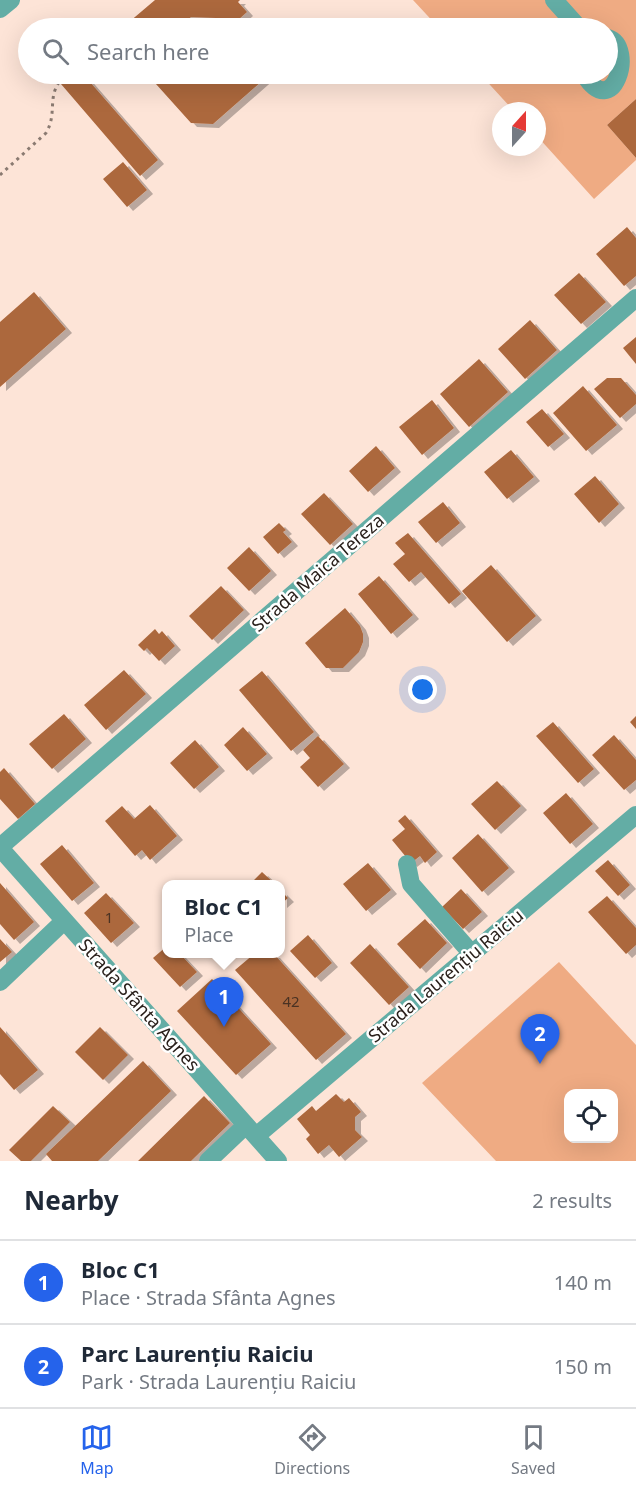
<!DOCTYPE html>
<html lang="en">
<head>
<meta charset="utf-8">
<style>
  body { margin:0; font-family:"Noto Sans",sans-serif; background:#f2f2f3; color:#1f2937 }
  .controls { position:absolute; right:18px; bottom:18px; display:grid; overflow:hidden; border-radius:12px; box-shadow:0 6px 24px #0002 }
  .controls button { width:54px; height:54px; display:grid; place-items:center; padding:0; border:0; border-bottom:2px solid #e0e1e3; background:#fff; color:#1f2937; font:30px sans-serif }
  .compass { position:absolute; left:492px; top:102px; width:54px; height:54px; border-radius:50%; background:#fff; box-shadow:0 6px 24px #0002; rotate:21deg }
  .you { position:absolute; left:423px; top:690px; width:21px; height:21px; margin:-15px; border:4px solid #fff; border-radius:50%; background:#1a73e8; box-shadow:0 0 0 9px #1a73e833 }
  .badge { display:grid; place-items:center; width:39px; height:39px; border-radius:50%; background:#2563eb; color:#fff; font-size:20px; font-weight:700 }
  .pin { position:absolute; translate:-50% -50px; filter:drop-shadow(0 2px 3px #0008) }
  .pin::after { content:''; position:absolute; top:32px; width:21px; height:18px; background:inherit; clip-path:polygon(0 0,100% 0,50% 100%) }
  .popup { position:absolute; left:162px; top:880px; width:123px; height:78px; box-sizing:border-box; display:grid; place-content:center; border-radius:12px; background:#fff; filter:drop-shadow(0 2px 4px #0005); font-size:20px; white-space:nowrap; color:#747a83 }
  .popup b { font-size:22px; color:#1f2937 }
  .popup::after { content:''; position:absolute; left:50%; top:100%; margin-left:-12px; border:12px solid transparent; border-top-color:#fff }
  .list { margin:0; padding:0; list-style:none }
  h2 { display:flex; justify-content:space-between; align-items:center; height:78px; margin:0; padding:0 24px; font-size:26px }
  h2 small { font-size:20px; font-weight:400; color:#747a83 }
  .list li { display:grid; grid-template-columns:39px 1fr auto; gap:18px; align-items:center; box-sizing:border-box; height:84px; padding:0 24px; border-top:2px solid #e0e1e3 }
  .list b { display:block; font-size:22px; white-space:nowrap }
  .list p { margin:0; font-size:20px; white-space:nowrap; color:#747a83 }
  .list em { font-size:20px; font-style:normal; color:#747a83 }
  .icon { flex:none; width:33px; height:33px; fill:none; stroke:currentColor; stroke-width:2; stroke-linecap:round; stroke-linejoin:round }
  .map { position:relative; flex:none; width:636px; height:1161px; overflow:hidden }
  .search { position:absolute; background:#fff; box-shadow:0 6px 24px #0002; left:18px; right:18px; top:18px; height:66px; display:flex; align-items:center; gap:15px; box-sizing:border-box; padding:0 21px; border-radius:33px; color:#747a83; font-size:22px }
  .sheet { height:246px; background:#fff }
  nav { display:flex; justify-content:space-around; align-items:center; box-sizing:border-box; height:84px; border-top:2px solid #e0e1e3; background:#fff; font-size:16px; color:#747a83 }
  nav a { display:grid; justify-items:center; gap:3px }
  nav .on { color:#2563eb }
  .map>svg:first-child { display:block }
  .green { fill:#efab83; fill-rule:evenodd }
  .building { fill:#ac673c; filter:url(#shadow) }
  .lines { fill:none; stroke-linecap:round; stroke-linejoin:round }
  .path { stroke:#8a7a71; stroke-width:3; stroke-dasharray:3 4.5; stroke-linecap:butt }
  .minor { stroke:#63ada5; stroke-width:18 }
  .labels { text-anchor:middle; stroke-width:5; stroke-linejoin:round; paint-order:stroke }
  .number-label { font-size:15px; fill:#4a3223 }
  .street-label { font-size:18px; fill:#29201b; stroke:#fff }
</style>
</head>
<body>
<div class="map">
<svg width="636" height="1161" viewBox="0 0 636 1161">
  <defs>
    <filter id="shadow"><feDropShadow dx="6" dy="4" stdDeviation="0" flood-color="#0004"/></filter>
  </defs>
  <rect width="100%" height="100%" fill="#fde4d7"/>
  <path class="green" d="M413,0h223v99l-29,26 29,33v2l-42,39 -57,-63v-25h-23l-34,-37h128v-46h-169z
    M559,962l77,83v116h-140l-74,-78zM568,1094h46v44h-46z"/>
  <path class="building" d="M155,0h85l-2,2 9,10 -18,16h-3l-10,-10 -25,-1 -13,11h-56z
    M259,21l7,7h-15z
    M72,74h11l75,86 -18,16 -79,-92z
    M147,74h123l-57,50 -22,-1z
    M636,99v59l-29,-33z
    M123,162l24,28 -20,17 -24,-28z
    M627,227l9,11v38l-12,10 -28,-32z
    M579,273l27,29 -25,22 -27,-29z
    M34,292l32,37 -66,58v-65z
    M530,320l27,30 -32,29 -27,-30z
    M636,337v27l-13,-16z
    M479,359l29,33 -39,35 -29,-33z
    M607,378h14l15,17v9l-16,14 -26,-29z
    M583,386l34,39 -31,26 -33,-38z
    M432,400l22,28 -32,27 -23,-28z
    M542,409l22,25 -16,13 -22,-25z
    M376,446l19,22 -27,24 -19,-21z
    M511,450l23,27 -27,22 -23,-27z
    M595,476l24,28 -20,19 -25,-29z
    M324,493l29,31 -23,21 -29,-31z
    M443,502l17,21 -24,20 -18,-21z
    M279,523l7,7 -3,2 9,10 -14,12 -15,-17z
    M408,533l53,61 -12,10 -28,-32 -12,10 -16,-18 12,-10 -10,-11z
    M249,547l22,24 -22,20 -22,-23z
    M491,565l45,51 -29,26 -45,-51z
    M379,576l34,39 -22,19 -33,-40z
    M221,586l23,24 -32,30 -23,-24z
    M345,608l15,18 3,8v8l-4,10 -16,16h-17l-21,-25z
    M155,629l4,5 3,-3 13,15 -16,15 -12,-13 -3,3 -6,-6z
    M124,670l22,24 -40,36 -22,-25z
    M262,671l52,61 -23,19 -52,-61z
    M64,714l22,25 -34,30 -23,-25z
    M636,716v13l-6,-7z
    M553,722l41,47 -16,14 -42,-47z
    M243,727l24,27 -20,17 -23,-26z
    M614,735l22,25v20l-12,10 -32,-35z
    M318,736l26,28 -26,23 -18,-20 10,-9 -7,-8z
    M195,740l24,27 -25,22 -24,-26z
    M4,768l31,36 -17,15 -18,-20v-27z
    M497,781l24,25 -26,24 -24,-26z
    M566,793l27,31 -23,20 -27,-31z
    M150,805l27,31 -27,24 -8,-10 -7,6 -30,-35 17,-15 12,13z
    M405,815l32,37 -12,11 -5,-7 -9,7 -19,-23 13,-11 -7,-8z
    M478,834l31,34 -27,24 -30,-34z
    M62,845l32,38 -22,18 -32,-37z
    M608,860l22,25 -12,11 -23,-25z
    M368,863l23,27 -25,21 -23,-27z
    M262,872l13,12h-25z
    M0,883l34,39 -20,18 -14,-16z
    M461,889l21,23 -19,17 -21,-22z
    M281,891l7,7 -7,6z
    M106,893l28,30 -23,20 -27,-30z
    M607,896l29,32v17l-10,9 -38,-42z
    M425,919l22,24 -27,26 -23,-25z
    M308,935l24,28 -17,15 -25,-27z
    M0,939l12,13 -12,10z
    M370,944l39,43 -20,18 -39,-42z
    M167,946v8h13l17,18 -17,15 -27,-29z
    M254,954h20l72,80 -30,26 -81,-90z
    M212,979l59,65 -35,31 -59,-64z
    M0,1027l38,43 -24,20 -14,-16z
    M100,1027l28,28 -25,25 -28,-28z
    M143,1061l28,30 -73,70h-46l-6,-7z
    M336,1094l8,8 5,-4 12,14 -6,5v13l7,7 -23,20 -10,-12 -11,9 -12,-15 4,-4 -13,-16 15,-13 4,5z
    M204,1096l26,27 -39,38h-53z
    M53,1106l17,16 -39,39h-10l-12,-11z"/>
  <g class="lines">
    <path class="path" d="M0,175l46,-42c13,-22 -2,-38 20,-59"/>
    <path class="minor" d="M554,0l25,28
      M0,9l11,-9
      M584,74c29,49 52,-27 24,-36
      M0,847l636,-549
      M0,848l278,313
      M407,864l4,20 61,70
      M0,982l64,-61
      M256,1136l380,-321
      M208,1161l38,-36"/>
  </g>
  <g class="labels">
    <g class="number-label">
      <text x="109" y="923">1</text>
      <text x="291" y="1007">42</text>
    </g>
    <g class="street-label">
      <text transform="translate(318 573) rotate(-41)" y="6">Strada Maica Tereza</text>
      <text transform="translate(446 976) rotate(-40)" y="6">Strada Laurențiu Raiciu</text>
      <text transform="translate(139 1005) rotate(48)" y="6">Strada Sfânta Agnes</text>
    </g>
  </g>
</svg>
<div class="controls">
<button><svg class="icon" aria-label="locate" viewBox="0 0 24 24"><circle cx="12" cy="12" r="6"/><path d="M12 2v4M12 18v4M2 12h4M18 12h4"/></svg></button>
</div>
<svg class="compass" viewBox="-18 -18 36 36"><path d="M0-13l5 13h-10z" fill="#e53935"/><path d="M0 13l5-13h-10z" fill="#747a83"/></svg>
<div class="you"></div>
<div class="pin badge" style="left:224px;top:1027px">1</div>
<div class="popup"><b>Bloc C1</b>Place</div>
<div class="pin badge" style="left:540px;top:1064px">2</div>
<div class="search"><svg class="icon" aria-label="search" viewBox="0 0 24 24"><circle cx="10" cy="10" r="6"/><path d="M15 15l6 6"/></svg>Search here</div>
</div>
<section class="sheet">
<h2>Nearby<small>2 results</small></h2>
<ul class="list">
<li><span class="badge">1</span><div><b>Bloc C1</b><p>Place · Strada Sfânta Agnes</p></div><em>140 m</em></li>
<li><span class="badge">2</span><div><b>Parc Laurențiu Raiciu</b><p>Park · Strada Laurențiu Raiciu</p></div><em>150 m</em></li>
</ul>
</section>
<nav>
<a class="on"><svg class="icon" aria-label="map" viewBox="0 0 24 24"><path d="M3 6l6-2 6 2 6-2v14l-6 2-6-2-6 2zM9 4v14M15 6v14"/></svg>Map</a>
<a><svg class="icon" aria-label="directions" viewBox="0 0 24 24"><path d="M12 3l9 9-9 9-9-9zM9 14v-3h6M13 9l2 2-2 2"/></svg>Directions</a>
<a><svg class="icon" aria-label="saved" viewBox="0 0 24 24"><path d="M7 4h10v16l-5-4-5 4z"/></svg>Saved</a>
</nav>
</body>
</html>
